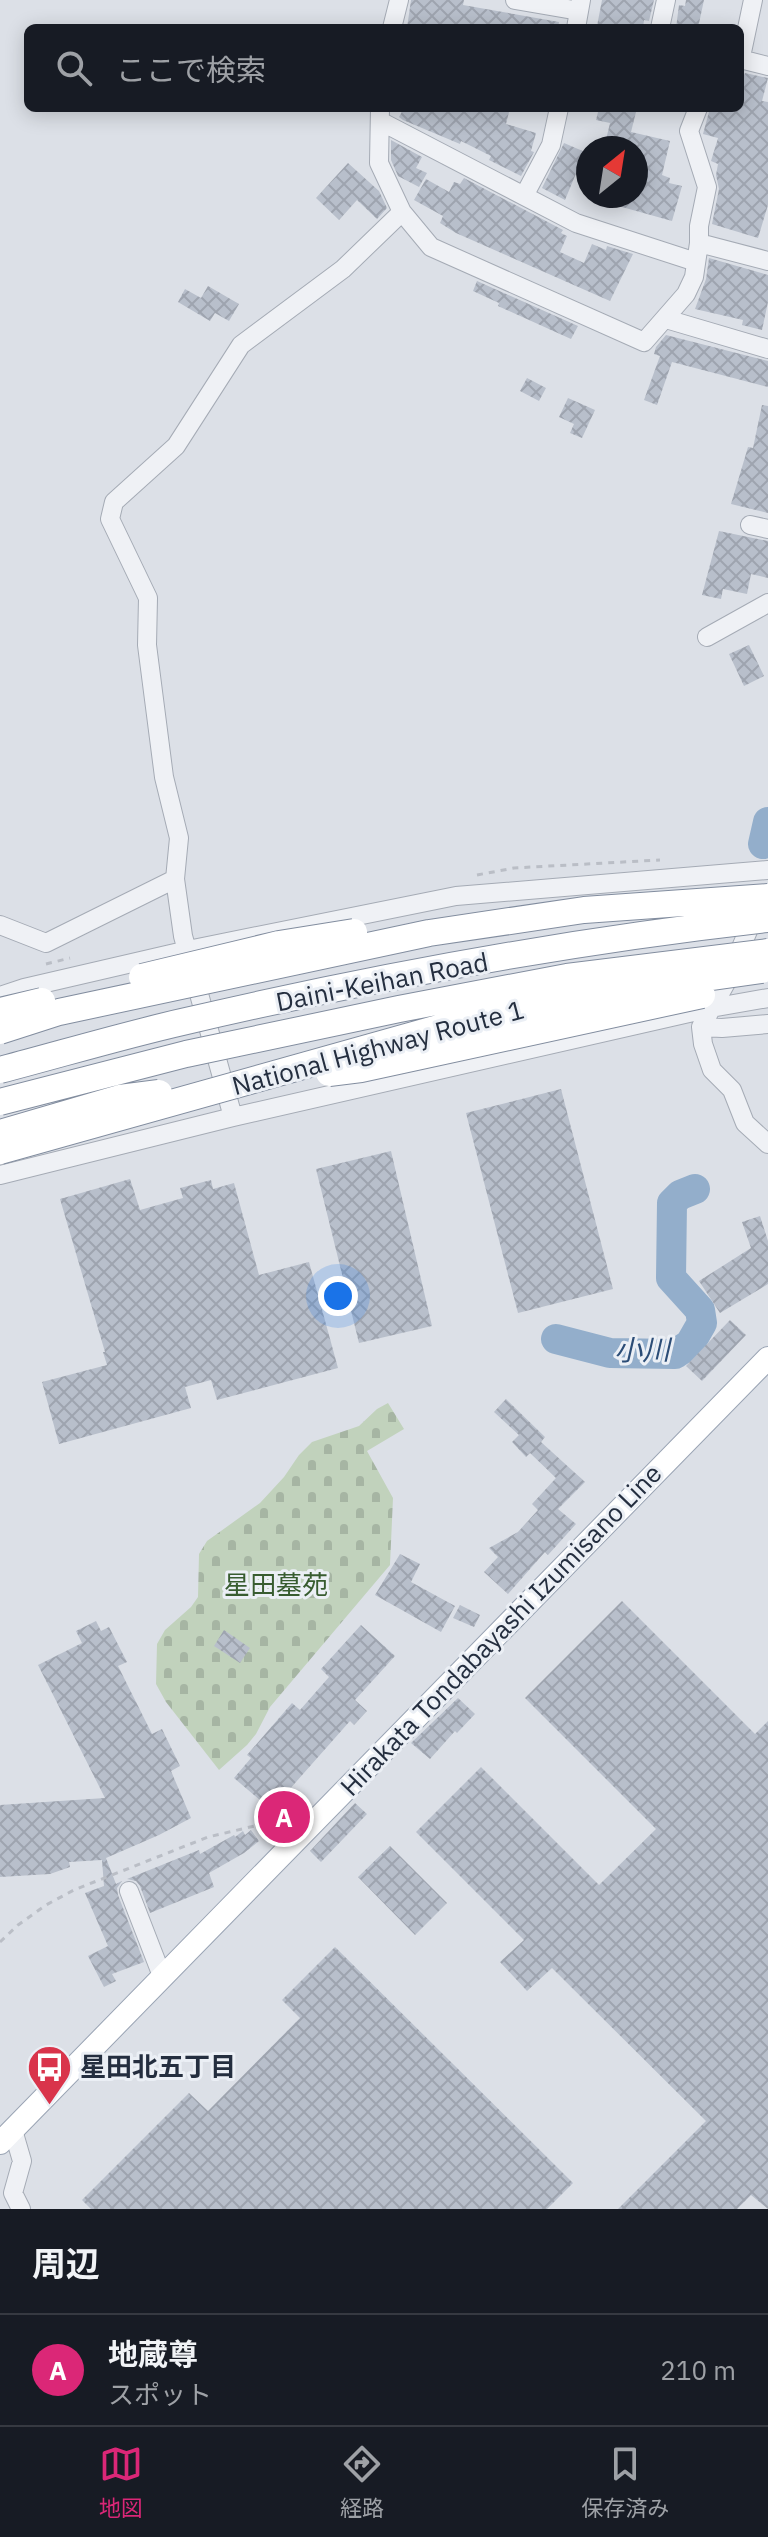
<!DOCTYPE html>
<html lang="ja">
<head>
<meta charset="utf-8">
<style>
  body { margin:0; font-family:"IBM Plex Sans","Noto Sans JP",sans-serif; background:#20242c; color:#f1f3f6 }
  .compass { position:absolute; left:576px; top:136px; width:72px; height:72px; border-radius:50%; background:#171b24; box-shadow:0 4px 20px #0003; rotate:30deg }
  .you { position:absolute; left:338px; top:1296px; width:28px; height:28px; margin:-20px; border:6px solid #fff; border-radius:50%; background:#1a73e8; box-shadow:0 0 0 12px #1a73e833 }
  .badge { display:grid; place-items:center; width:52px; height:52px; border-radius:50%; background:#db2777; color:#fff; font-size:26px; font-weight:700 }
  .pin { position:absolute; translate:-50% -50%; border:4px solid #fff; box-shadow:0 2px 8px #0006 }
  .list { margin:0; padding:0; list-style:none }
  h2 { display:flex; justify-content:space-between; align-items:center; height:104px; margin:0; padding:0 32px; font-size:34px }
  h2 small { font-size:26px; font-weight:400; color:#9ea1a6 }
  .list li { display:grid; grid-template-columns:52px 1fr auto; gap:24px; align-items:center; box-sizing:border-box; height:112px; padding:0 32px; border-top:2px solid #363941 }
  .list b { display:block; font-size:30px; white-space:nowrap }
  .list p { margin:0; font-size:26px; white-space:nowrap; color:#9ea1a6 }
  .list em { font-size:26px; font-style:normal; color:#9ea1a6 }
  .icon { flex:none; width:44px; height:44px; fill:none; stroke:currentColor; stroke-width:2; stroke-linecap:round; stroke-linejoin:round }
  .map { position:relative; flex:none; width:768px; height:2209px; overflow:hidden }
  .search { position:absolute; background:#171b24; box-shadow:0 4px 20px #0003; left:24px; right:24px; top:24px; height:88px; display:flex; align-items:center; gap:20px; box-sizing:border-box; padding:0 28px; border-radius:12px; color:#9ea1a6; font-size:30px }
  .sheet { height:216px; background:#171b24 }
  nav { display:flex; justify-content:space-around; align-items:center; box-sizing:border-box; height:112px; border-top:2px solid #363941; background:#171b24; font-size:22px; color:#9ea1a6 }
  nav a { display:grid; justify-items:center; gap:4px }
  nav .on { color:#db2777 }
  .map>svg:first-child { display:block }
  .cemetery { fill:url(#cemetery-stones) }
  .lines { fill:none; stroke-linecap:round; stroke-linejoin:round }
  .river { stroke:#93aecb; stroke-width:30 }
  .building { fill:url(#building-cross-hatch) }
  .minor-casing { stroke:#a5abb5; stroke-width:20 }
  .major-casing { stroke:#9aa4b4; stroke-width:24 }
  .path { stroke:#babec6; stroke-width:3; stroke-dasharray:6 6; stroke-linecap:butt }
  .minor { stroke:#eff1f5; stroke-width:18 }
  .major { stroke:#fff; stroke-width:22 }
  .highway-bridge-casing { stroke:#828d9f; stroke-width:28; stroke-linecap:butt }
  .highway-bridge { stroke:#fff; stroke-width:26 }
  .labels { text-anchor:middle; stroke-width:6; stroke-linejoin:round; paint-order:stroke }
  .street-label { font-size:26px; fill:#242e3f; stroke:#ebeff5 }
  .park-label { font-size:26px; fill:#385c30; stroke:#ebeff5 }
  .poi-label { font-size:26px; font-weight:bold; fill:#242e3f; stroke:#ebeff5; text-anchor:start }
  .water-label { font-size:28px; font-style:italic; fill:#2b4c76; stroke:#ebeff5 }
</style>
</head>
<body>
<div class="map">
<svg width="768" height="2209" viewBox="0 0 768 2209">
  <defs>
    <pattern id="cemetery-stones" width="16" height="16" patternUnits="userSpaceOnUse" patternTransform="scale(2)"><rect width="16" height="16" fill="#c1d2bc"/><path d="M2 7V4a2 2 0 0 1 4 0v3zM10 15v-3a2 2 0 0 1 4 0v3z" fill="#a6b5a3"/></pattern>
    <pattern id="building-cross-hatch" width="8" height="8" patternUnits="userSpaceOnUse" patternTransform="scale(2)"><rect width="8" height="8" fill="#b8bfcb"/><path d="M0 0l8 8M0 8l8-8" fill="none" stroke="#9ea4af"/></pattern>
  </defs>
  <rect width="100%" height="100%" fill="#dce0e7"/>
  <path class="cemetery" d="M388,1403l16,26 -37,22 26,47 -3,67 -120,142 -14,27 -9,11 -28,25 -53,-68 -10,-18 1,-40 8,-14 26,-23 7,-10 1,-43 8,-13 53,-38 24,-26 15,-22 13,-13 47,-16 18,-17z"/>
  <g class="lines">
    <path class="river" d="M763,844l5,-22
      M556,1339l54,14 65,1 15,-10 12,-21 -2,-13 -29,-32 1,-75 8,-8 15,-6"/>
  </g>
  <path class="building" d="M411,0h53l-1,5 96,17 -1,6h-151z
    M602,0h52l-5,21 -5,-1 -1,8 -46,-2z
    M686,0h18l-6,28h-22l3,-23 6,1z
    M745,73l23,5 -6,23 6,1v103l-10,33 -46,-14 7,-35 -3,-14 2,-11 -7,-3 7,-23 -15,-4 7,-26h30v-34l4,1z
    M404,108h106l-4,16 30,9 -5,18 3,1 -13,24 -32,-16 2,-4 -30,-15 -1,3 -57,-24 -4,-3z
    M599,108h38l-6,24 39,9 -8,34 8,3 -1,5 13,3 -10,35 -75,-21 1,-4h38v-48h-32l6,-25 -14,-3z
    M391,140l31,17 -6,11 11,5 -8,14 -21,-11 -7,-16z
    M564,143l21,9 -20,48 -23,-12z
    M348,163l31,28 8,17 -10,11 -20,-19 -18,20 -23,-22z
    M464,178l99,52 -2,3 6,3 -7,16 24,11 8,-19 14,6 1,-4 26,8 -23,47 -154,-68 -16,-10 3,-7 -29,-16 12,-21 23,13 5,-10 6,2z
    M709,258l59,17v27l-6,28 -20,-5 1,-5 -48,-11 11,-30z
    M477,281l101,45 -7,13 -73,-33 1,-3 -26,-12z
    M208,286l31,18 -10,17 -14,-8 -5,8 -32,-19 7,-13 16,9z
    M666,335l102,26v26l-96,-25 -15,43 -13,-5 16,-44 -6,-2 2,-7z
    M527,378l19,10 -7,13 -19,-10z
    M568,398l27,12 -13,28 -12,-5 4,-9 -15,-7z
    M762,405l6,1v107l-37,-9 17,-57 5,1z
    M719,531l49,10v37l-17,-4 -4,20 -24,-5 -2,10 -19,-4z
    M749,645l15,31 -20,10 -15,-32z
    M561,1089l52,200 -95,24 -52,-200z
    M391,1151l41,175 -73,17 -43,-174z
    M130,1179l10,31 43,-12 -3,-10 31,-8 2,9 21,-6 25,92 50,-13 29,106 -121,32 -6,-20 -26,7 6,21 -132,36 -17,-62 65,-17 -4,-13h2l-45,-153z
    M760,1216l8,25v43l-48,29 -21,-32 52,-33 -9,-26z
    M730,1320l16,15 -44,46 -16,-15z
    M506,1399l39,38 -4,5 44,40 -27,27 18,15 -28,31 -3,-3 -37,42 -24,-22 14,-15 -9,-9 29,-16 20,-22 -6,-6 24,-26 -26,-25 -4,4 -14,-15 7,-7 -25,-23z
    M400,1554l20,10 -9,18 44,24 -14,26 -66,-37z
    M622,1601l133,133 13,-13v488l-17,-14 -14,14h-119l88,-88 -154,-153 -25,23 -27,-29 24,-22 -108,-108 65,-65 118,118 57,-56 -131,-131z
    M460,1605l20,10 -6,12 -21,-9z
    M96,1621l5,10 8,-4 18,35 -9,4 34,68 10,-5 18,37 -9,5 20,47 -32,17 -53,23 10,26 6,-3 -5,7 1,7 26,67 -32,12 4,7 -12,6 -16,-31 20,-10 -23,-53 19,-7 -2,-26 -33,2 1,5 -20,7 -50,3v-72l105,-7 -67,-133 44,-22 -6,-12z
    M361,1625l34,31 -40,44 12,11 -13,14 -4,-4 -62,70 -3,-4 -17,20 -34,-29 17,-20 -4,-3 45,-52 8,7 29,-33 -8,-8z
    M224,1630l26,18 -10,15 -26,-17z
    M458,1698l17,16 -18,19 -2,-2 -25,28 -19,-16z
    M355,1803l12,11 -46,48 -11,-11z
    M251,1830l8,11 -15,12 -35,20 5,14 -64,26 -10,-27 -4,-5 -9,-2 72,-29 1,4 34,-19 1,2 8,-6 2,4z
    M390,1846l57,57 -32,32 -57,-58z
    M335,1947l238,236 -26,26h-456l-9,-9 107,-107 19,18 92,-93 -18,-18z"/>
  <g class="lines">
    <defs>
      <path id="minor" d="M515,0l64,11
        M392,28l7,-28
        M576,28l5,-28
        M660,28l6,-28
        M741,57l12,-57
        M740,59l28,7
        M380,108l-1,55 23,49 29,35 213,95 42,-48 8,-17 5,-34v-17l8,-39 -18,-56 9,-23
        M380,121l196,102 120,39
        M524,196l27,-51 8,-37
        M699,243l69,18
        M666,319l102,30
        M750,525l18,4
        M707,637l61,-34
        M755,914l-28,67 -26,46 2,17 9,26 20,20 13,33 23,21
        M0,925l46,18 129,-64
        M0,996l24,-8 164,-38 268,-54 312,-26
        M701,1027l21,1 46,-4
        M233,1117l-50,-181 -8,-57 4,-41 -15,-61 -17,-132 1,-47 -38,-79 4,-17 62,-56 65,-101 102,-76 59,-57
        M0,1175l233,-58 478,-109 57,-10
        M129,1891l33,85
        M13,2130l9,31 -9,32 8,16"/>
      <path id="major" d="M0,2143l768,-785"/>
    </defs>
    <use href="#minor" class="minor-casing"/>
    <use href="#major" class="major-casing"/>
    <path class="path" d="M477,875l37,-7 146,-8
      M46,964l24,-6
      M0,1942l18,-17 28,-20 28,-15 134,-53 55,-13 19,2"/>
    <use href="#minor" class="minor"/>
    <use href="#major" class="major"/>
    <defs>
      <path id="highway-bridge" d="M142,977l137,-33 75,-12
        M0,1011l42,-10
        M0,1031l59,-19 370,-79 155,-23 184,-13
        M0,1070c61,-16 121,-34 182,-48 193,-45 389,-81 586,-103
        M329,1073l32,-4 341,-74
        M0,1102l186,-48 213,-45 168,-32 201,-25
        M0,1133l120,-35 39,-5
        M0,1151l474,-133 161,-30 127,-18"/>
    </defs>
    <use href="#highway-bridge" class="highway-bridge-casing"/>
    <use href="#highway-bridge" class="highway-bridge"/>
  </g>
  <defs>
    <symbol id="bus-pin" viewBox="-11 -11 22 30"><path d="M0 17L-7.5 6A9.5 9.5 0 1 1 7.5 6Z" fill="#d9344b" stroke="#ebeff5"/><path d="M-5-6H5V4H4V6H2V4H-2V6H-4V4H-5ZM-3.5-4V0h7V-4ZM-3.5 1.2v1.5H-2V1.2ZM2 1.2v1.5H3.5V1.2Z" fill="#fff"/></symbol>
  </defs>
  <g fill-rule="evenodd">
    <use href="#bus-pin" x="24" y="2042" width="51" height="69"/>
  </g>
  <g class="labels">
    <g class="street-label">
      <text transform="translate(382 982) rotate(-11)" y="9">Daini-Keihan Road</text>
      <text transform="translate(378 1048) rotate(-15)" y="9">National Highway Route 1</text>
      <text transform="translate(501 1630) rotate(-46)" y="9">Hirakata Tondabayashi Izumisano Line</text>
    </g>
    <g class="park-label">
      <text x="276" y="1594">星田墓苑</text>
    </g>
    <g class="poi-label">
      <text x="80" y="2076">星田北五丁目</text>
    </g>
    <g class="water-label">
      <text transform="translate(642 1350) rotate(-1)" y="10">小川</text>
    </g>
  </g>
</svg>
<svg class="compass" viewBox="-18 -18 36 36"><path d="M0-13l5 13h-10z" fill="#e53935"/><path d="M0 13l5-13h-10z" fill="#9ea1a6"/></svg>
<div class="you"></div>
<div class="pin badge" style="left:284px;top:1817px">A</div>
<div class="search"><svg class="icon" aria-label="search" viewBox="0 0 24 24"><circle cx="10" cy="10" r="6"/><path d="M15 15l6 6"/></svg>ここで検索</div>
</div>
<section class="sheet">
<h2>周辺<small></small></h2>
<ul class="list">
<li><span class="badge">A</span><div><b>地蔵尊</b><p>スポット</p></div><em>210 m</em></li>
</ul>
</section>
<nav>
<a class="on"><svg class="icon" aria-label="map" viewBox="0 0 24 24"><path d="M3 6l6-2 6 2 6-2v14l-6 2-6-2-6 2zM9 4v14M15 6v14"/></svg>地図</a>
<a><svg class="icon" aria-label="directions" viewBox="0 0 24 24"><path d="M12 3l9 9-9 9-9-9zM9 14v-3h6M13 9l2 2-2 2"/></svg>経路</a>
<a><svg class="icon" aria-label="saved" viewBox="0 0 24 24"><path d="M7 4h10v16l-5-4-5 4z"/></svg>保存済み</a>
</nav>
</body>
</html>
